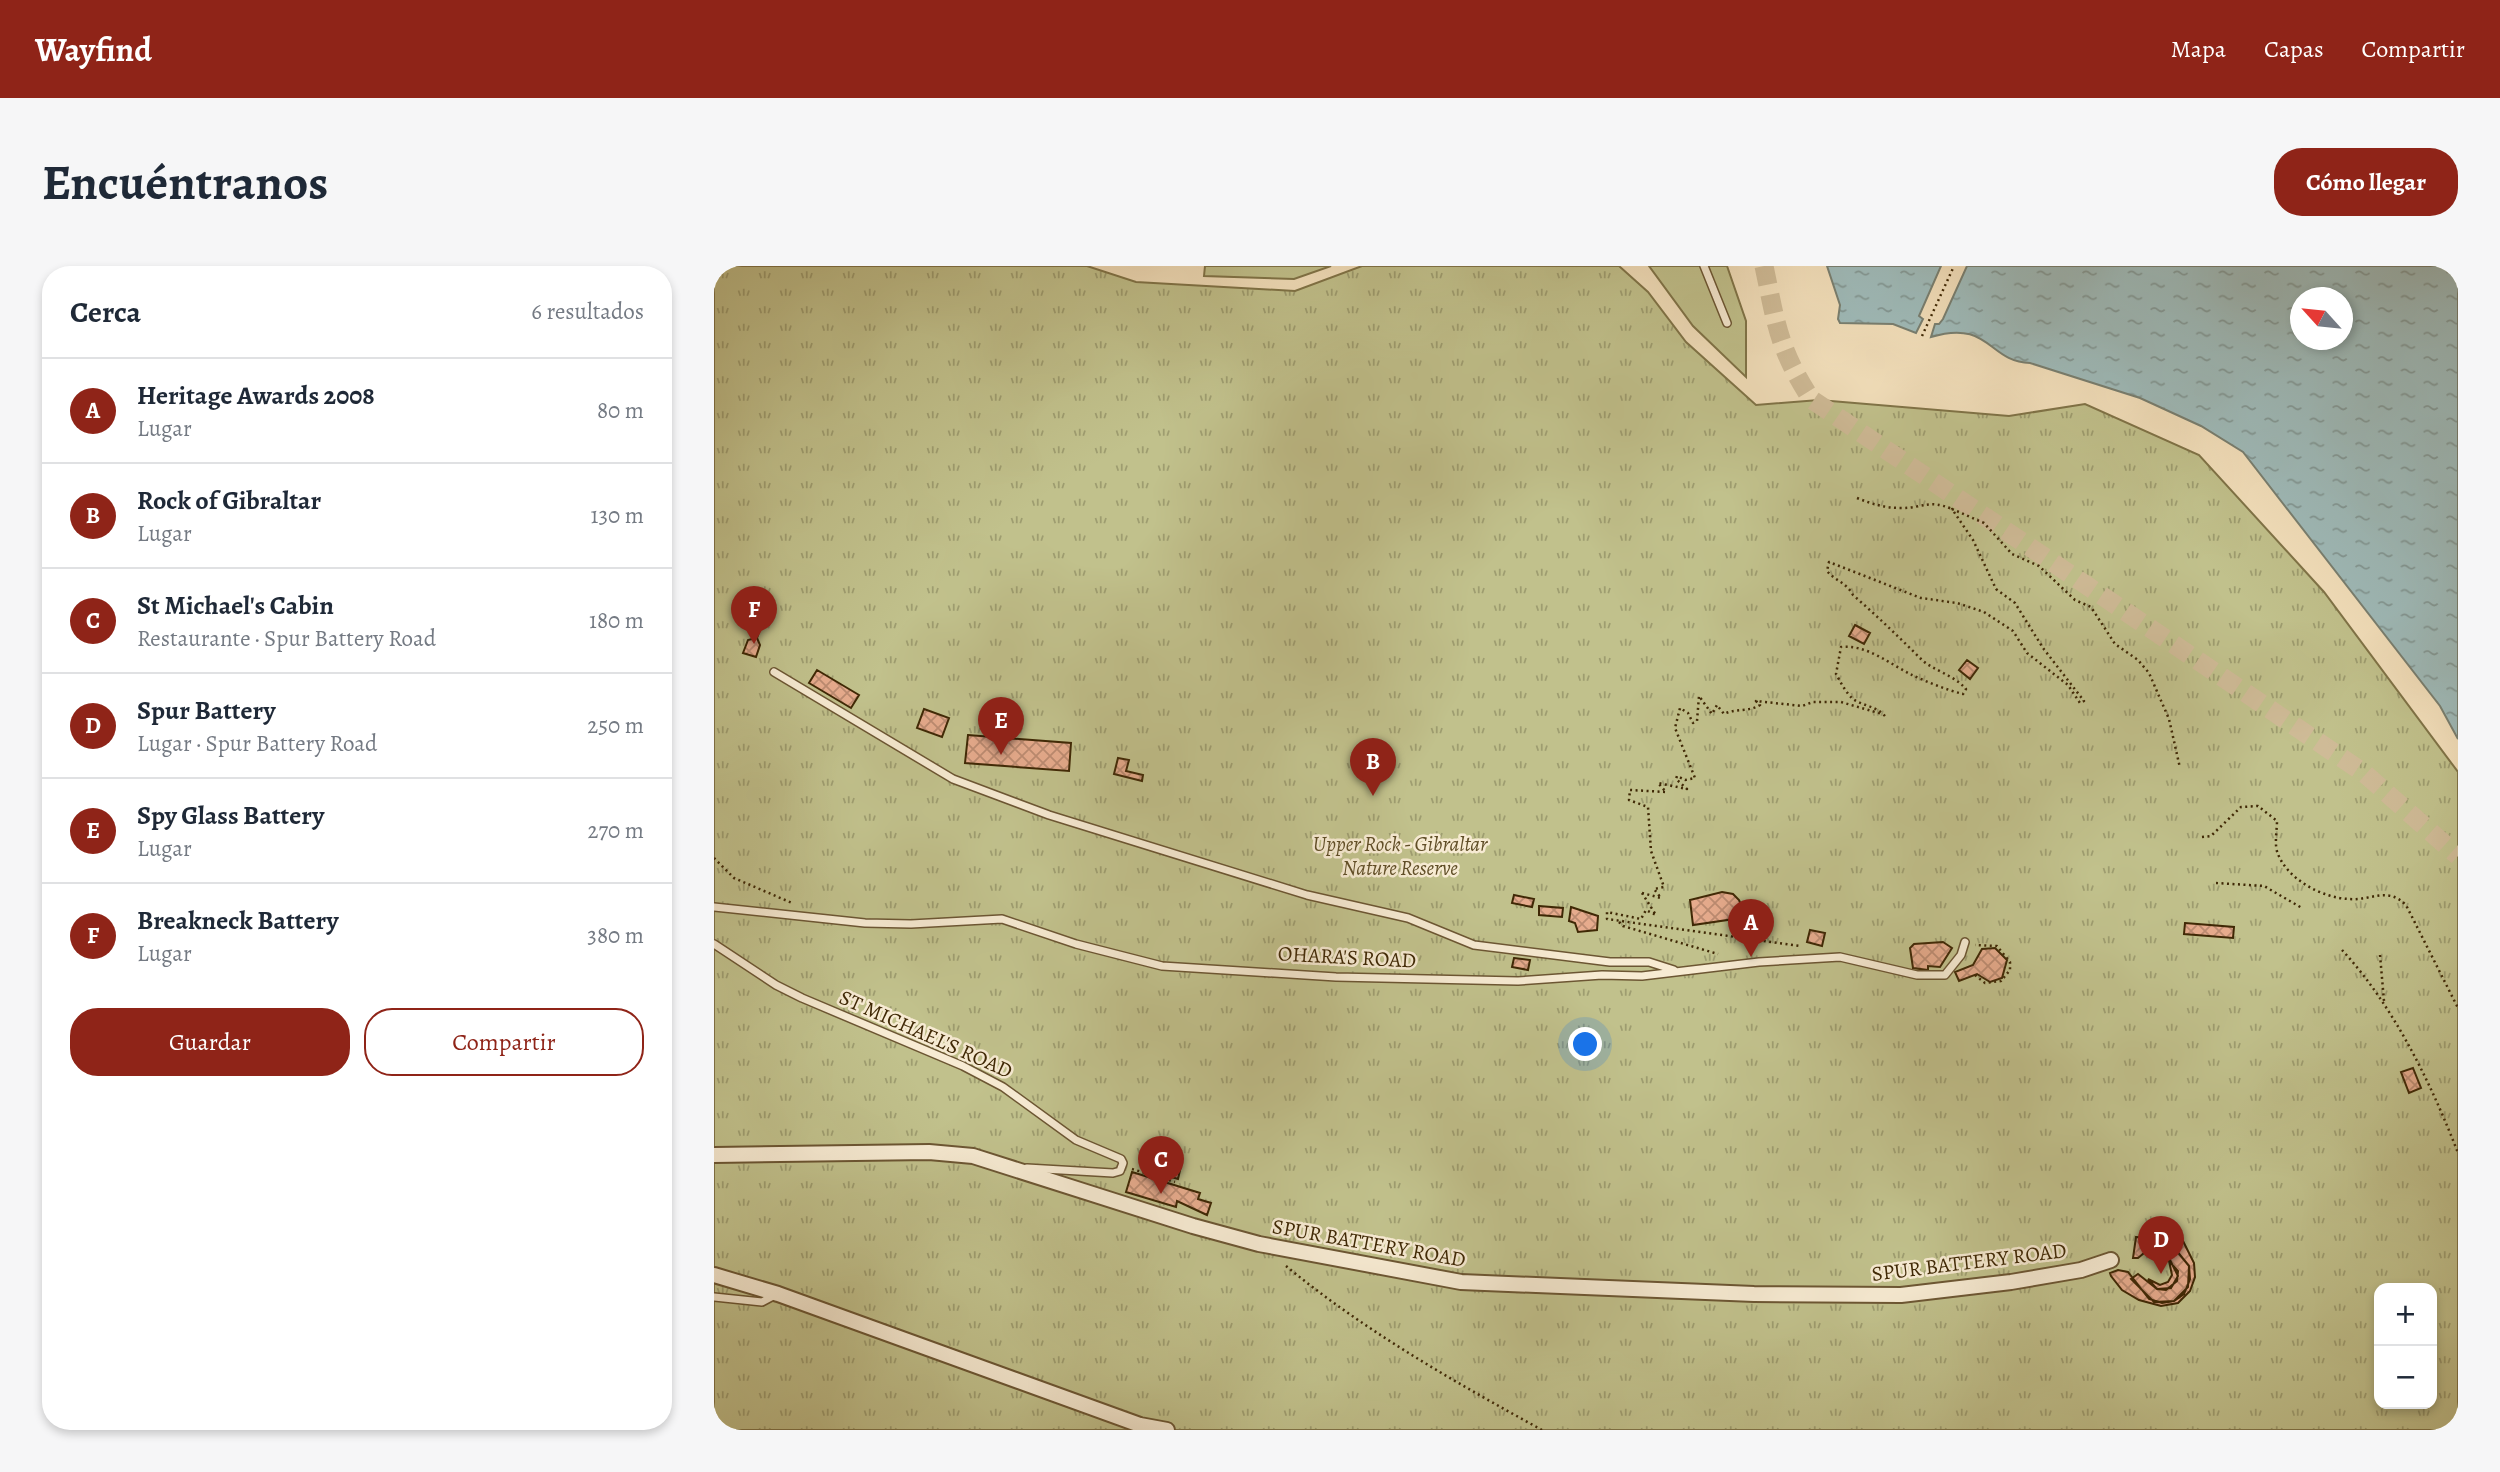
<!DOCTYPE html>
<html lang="es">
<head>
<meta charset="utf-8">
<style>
  body { margin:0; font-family:Alegreya,serif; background:#f6f6f7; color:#1f2937 }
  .controls { position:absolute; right:21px; bottom:21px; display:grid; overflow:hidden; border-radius:14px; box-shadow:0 4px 10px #0003 }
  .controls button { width:63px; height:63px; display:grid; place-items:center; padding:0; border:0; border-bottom:2px solid #e0e1e3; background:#fff; color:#1f2937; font:35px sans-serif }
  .compass { position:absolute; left:1576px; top:21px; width:63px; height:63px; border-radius:50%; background:#fff; box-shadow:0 4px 10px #0003; rotate:297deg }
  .you { position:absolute; left:872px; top:779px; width:24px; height:24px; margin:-18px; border:5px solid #fff; border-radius:50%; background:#1a73e8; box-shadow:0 0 0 10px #1a73e833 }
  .badge { display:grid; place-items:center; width:46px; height:46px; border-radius:50%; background:#8f2418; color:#fff; font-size:23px; font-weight:700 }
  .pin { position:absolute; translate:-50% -58px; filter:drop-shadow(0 2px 4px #0008) }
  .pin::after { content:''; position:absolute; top:37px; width:24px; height:21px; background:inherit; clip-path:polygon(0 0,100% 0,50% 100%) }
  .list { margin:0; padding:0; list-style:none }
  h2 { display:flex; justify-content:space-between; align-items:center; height:91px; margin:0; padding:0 28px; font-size:30px }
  h2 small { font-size:23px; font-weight:400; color:#747a83 }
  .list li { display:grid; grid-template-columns:46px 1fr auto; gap:21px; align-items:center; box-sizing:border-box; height:105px; padding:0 28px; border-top:2px solid #e0e1e3 }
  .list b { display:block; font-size:26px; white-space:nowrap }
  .list p { margin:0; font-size:23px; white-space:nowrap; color:#747a83 }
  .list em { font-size:23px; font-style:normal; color:#747a83 }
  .actions { display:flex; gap:14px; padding:21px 28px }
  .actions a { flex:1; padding:16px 0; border:2px solid #8f2418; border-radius:28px; text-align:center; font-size:24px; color:#8f2418 }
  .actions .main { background:#8f2418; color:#fff }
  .map { position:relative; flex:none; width:1744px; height:1164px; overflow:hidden; border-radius:28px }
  header { display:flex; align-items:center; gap:42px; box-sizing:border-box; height:98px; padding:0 35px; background:#8f2418; color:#fff }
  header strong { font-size:33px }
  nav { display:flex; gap:38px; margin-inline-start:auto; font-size:24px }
  .intro { display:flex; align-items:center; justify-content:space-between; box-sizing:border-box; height:168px; padding:0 42px }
  h1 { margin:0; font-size:49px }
  .button { padding:18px 32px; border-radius:28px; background:#8f2418; color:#fff; font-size:24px; font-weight:700 }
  main { display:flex; gap:42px; padding:0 42px }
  aside { flex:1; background:#fff; border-radius:28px; box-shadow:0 4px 10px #0003 }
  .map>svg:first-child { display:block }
  .green { fill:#c1c18c; stroke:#807448; stroke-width:2 }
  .park { fill:url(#park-tufts); stroke:#807448; stroke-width:2; fill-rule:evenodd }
  .water { fill:url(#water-ripples); stroke:#798072; stroke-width:2; fill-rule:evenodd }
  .building { fill:url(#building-cross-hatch); stroke:#3f2805; stroke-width:2 }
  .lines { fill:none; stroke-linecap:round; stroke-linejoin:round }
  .secondary-tunnel { stroke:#cfbb97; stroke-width:19; stroke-dasharray:19 10; stroke-linecap:butt }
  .lane-casing { stroke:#6c5633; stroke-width:10 }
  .street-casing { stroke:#6c5633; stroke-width:18 }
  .path { stroke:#3f2805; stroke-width:2.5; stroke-dasharray:2 3.5; stroke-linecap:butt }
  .lane { stroke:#f7ebd3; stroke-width:7 }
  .street { stroke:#f7ebd3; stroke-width:14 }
  .labels { text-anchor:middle; stroke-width:5; stroke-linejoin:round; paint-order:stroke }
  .park-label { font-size:21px; font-style:italic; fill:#604e27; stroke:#f7ebd3 }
  .street-label { font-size:21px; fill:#3f2805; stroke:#f7ebd3 }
</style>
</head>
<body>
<header>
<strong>Wayfind</strong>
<nav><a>Mapa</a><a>Capas</a><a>Compartir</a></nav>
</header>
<div class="intro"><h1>Encuéntranos</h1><a class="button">Cómo llegar</a></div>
<main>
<aside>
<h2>Cerca<small>6 resultados</small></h2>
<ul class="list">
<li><span class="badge">A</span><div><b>Heritage Awards 2008</b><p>Lugar</p></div><em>80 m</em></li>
<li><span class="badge">B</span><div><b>Rock of Gibraltar</b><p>Lugar</p></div><em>130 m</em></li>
<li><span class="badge">C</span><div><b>St Michael's Cabin</b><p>Restaurante · Spur Battery Road</p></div><em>180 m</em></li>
<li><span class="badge">D</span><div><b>Spur Battery</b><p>Lugar · Spur Battery Road</p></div><em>250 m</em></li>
<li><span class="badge">E</span><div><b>Spy Glass Battery</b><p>Lugar</p></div><em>270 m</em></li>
<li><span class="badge">F</span><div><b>Breakneck Battery</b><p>Lugar</p></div><em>380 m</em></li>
</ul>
<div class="actions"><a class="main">Guardar</a><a>Compartir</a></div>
</aside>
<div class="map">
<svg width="1744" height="1164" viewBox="0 0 1744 1164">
  <defs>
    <pattern id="park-tufts" width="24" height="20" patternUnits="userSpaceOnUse" patternTransform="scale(1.75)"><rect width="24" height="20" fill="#c1c18c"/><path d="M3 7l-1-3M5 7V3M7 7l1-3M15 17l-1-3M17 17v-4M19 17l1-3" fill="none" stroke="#9e9d70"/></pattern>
    <pattern id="water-ripples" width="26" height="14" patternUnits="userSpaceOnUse" patternTransform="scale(1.75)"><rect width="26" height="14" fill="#9fbbba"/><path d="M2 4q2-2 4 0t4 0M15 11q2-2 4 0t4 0" fill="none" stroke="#839895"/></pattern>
    <pattern id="building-cross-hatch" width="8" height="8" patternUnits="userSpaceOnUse" patternTransform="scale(1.75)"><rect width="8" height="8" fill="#e6ab8d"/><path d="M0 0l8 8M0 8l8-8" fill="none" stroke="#bc8b71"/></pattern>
  </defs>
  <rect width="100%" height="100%" fill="#f3e0bc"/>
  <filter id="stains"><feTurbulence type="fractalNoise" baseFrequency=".00286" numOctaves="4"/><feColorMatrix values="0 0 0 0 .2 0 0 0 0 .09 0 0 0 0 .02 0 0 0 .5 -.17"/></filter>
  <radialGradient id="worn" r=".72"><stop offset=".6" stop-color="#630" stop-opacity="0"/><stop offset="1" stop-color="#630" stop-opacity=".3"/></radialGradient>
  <path class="green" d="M491,0h126l-37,13 -90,-3z
    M935,0h78l19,55v56l-53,-51z"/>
  <path class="park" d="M0,0h373l49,16 159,9 67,-25h257l29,26 38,50 70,63 63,-5 190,16 76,-12 114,51 125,137 134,180v658h-1744zM1665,1022h53v116h-53z"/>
  <path class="water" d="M1113,0h114l-22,50 4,3 -7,14 -23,-9 -53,-1 -2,-4 2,-14z
    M1253,0h491v473l-18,-33 -197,-254 -42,-26 -61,-28 -110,-35c-42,-1 -40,-44 -99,-26l4,-13h4l4,-5zM1587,32h42v42h-42z"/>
  <path class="building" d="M48,357l-5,15 3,7 -4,12 -13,-4 5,-13 8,-2z
    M1141,359l15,8 -6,11 -15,-8z
    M1253,394l11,8 -8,11 -11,-9z
    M103,404l42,25 -8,13 -42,-25z
    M210,443l25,9 -7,19 -25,-9z
    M254,469l103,8 -2,28 -104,-8z
    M404,492l11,2 -3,11 17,4 -1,6 -28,-7z
    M1008,626l11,2 6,6 3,7 -8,12 -41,6 -3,-25z
    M800,629l20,4 -2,8 -20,-4z
    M825,640l24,2 -1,9 -23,-2z
    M857,641l27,9 -1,14 -19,2 -3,-9 -6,-2z
    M1471,657l49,4 -1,11 -49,-4z
    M1096,664l15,3 -3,13 -15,-4z
    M1229,676l9,6 -12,19 -12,-1v4l-15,-2 -3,-20 4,-4z
    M1281,682l12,12 -5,18 -12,4 -13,-8 -18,7 -4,-9 18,-7 9,-16z
    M800,692l16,2 -2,10 -16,-3z
    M1699,802l8,20 -12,5 -8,-21z
    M447,895l20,5 -3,13 -20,-6z
    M418,906l68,21 -2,6 13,4 -4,12 -30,-14 -1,6 -50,-15z
    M1446,965l12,14 -9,7 -11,-14z
    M1422,971l16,1 4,5 -18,15h-5z
    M1469,975l11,22 1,14 -5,14 -12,12 -17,3 -22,-6 -17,-10 -11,-14 -1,-3 8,-3 10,2 21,27 13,4 12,-2 10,-7 6,-15 -1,-13 -17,-21z
    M1458,979l17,21 -1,21 -14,14 -20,1 -23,-23 7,-5 19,15 14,-1 7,-12 -13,-26z
    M1455,995l9,10 -1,10 -11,9 -9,-1 -9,-10 12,6 8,-3 4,-7z"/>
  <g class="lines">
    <path class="secondary-tunnel" d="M1050,0c12,57 14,82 47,133l553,374 94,83"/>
    <defs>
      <path id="lane" d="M990,0l23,57
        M60,406l179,107 96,36 258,80 101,23 66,27 136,17h39l25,8
        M0,641l151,16 46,1 91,-5 74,25 86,22 174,11 182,4 84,-6 40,1 117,-14 81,-5 77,18h28l16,-20 4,-13
        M0,678l62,41 26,13 161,68 40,21 73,53 45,19 2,4 -3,8 -7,2 -86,-5
        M0,1031l48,5 15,-8"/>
      <path id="street" d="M0,889l215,-3 44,4 220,70 66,18 202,38 293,12 147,1 110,-13 70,-12 30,-10
        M0,1009l64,19 362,131 27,5"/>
    </defs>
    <use href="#lane" class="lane-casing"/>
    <use href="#street" class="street-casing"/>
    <path class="path" d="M1208,70l32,-70
      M1143,232c15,6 28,10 44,10 23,0 27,-9 51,1
      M1171,450c-9,-10 -22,-10 -32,-17 -7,-6 -13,-18 -17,-25l5,-27c25,-3 49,17 71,28 15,7 35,15 51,19l3,-5c-12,-14 -34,-19 -45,-30 -22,-22 -44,-43 -68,-64 -7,-13 -18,-14 -26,-24l2,-9 92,36 36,5 27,9 29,19 14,22 41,32 12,18 4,-2 -41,-53 -28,-45 -19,-14 -23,-49 -21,-31 32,14 28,31 27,12 36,34 16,7 24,37 23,16 11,13 20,46 11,49
      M1488,571l9,-1 30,-29 17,-1 19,15c0,9 -3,25 1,33 10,26 45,44 71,45 22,2 38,-13 57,6l52,103
      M0,592l20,20 58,25
      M1502,617l48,3 38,22
      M928,627l19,5 -7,-9 10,-2 -13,-36 -3,-44 -19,-7 1,-10 36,2 -8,-9 29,6 -11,-10 1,-3 8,4 10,-2 -20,-50 5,-20 8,5 5,10 4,-2 2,-25 13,18 5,-9 7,9c12,-6 26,-2 36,-9l-4,-4 46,5 11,-4h28l41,12
      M928,627l14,22 -10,-5 -5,9 -34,-7v7l193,27
      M905,656l4,4 95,28
      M1628,684c51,55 89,133 116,203
      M1666,689l4,46
      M1261,709l10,8 16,-2 9,-11v-8l-13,-16 -22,-1
      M418,903l43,13
      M572,1000c79,65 167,115 256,164"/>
    <use href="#lane" class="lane"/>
    <use href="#street" class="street"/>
  </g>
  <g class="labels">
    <g class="park-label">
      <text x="686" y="585">Upper Rock - Gibraltar<tspan x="686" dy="24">Nature Reserve</tspan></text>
    </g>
    <g class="street-label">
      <text transform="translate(633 691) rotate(3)" y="7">OHARA'S ROAD</text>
      <text transform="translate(212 768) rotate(24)" y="7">ST MICHAEL'S ROAD</text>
      <text transform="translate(655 977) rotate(10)" y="7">SPUR BATTERY ROAD</text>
      <text transform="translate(1255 996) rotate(-7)" y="7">SPUR BATTERY ROAD</text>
    </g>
  </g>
  <rect width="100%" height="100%" filter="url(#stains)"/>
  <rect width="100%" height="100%" fill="url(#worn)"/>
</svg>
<div class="controls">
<button>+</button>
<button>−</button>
</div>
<svg class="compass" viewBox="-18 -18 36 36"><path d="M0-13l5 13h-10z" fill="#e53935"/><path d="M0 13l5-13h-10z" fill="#747a83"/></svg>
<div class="you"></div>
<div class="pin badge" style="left:1037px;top:691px">A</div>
<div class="pin badge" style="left:659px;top:530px">B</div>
<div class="pin badge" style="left:447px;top:928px">C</div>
<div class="pin badge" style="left:1447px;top:1008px">D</div>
<div class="pin badge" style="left:287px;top:489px">E</div>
<div class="pin badge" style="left:40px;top:378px">F</div>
</div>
</main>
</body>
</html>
